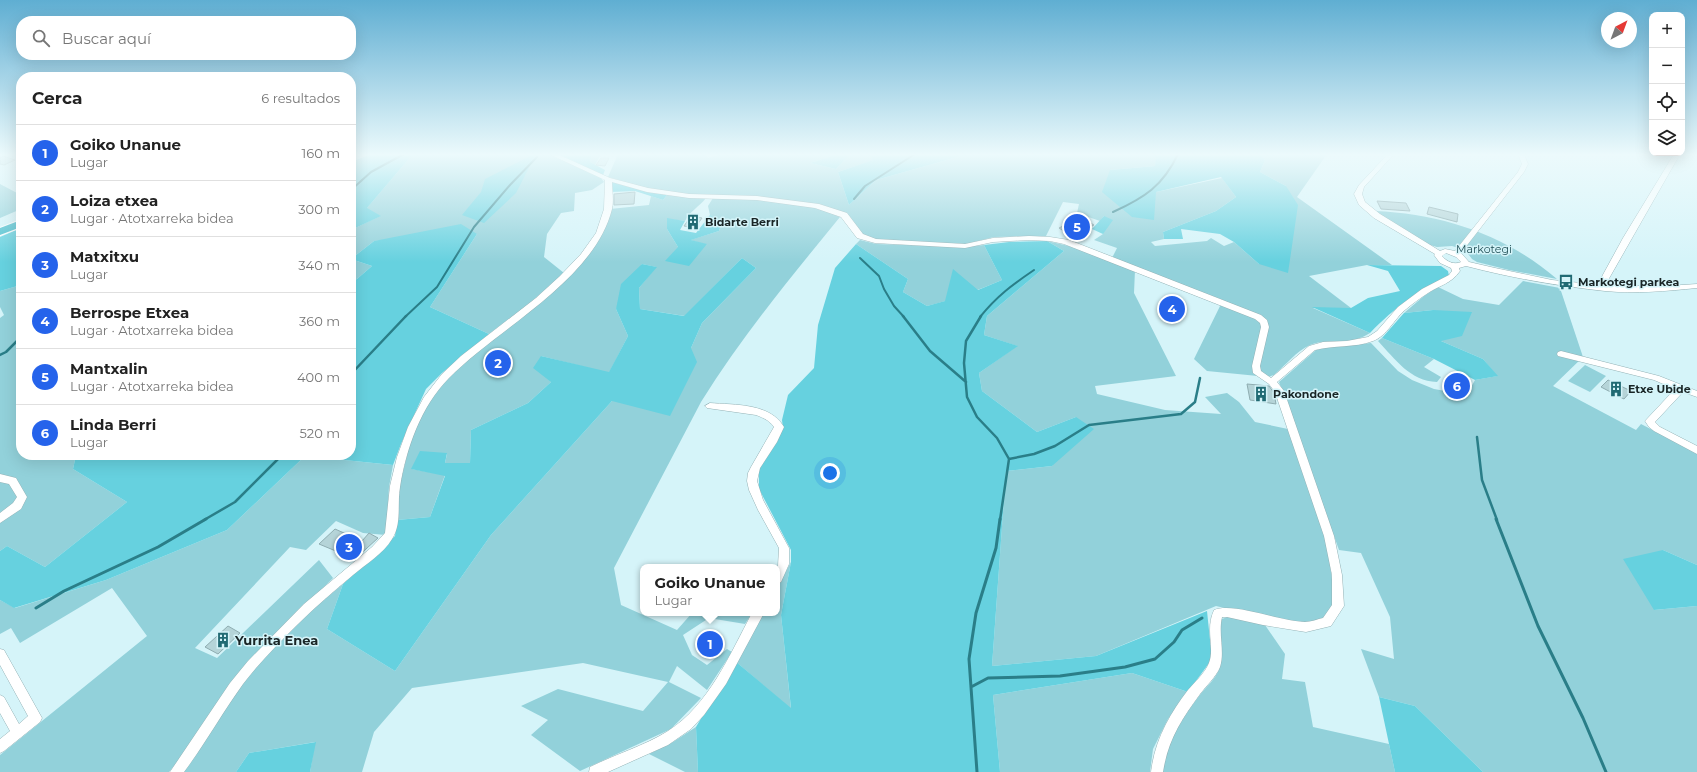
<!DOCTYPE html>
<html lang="es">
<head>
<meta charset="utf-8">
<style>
  body { margin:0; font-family:Montserrat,sans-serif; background:#f6f6f6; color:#222 }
  .controls { position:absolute; right:12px; top:12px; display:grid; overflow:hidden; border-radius:8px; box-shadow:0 4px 16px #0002 }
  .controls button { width:36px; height:36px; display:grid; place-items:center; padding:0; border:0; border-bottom:1px solid #e0e0e0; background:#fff; color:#222; font:20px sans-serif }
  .compass { position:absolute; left:1601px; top:12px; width:36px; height:36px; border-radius:50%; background:#fff; box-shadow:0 4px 16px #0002; rotate:41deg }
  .you { position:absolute; left:830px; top:473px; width:14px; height:14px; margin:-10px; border:3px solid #fff; border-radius:50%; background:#1a73e8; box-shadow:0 0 0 6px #1a73e833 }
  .badge { display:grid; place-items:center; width:26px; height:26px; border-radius:50%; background:#2563eb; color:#fff; font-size:13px; font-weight:700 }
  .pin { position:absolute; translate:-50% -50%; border:2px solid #fff; box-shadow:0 1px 4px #0006 }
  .popup { position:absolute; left:640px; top:564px; width:140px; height:52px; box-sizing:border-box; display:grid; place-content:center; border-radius:8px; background:#fff; filter:drop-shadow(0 1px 3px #0005); font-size:13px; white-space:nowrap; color:#767676 }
  .popup b { font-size:15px; color:#222 }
  .popup::after { content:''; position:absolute; left:50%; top:100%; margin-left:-8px; border:8px solid transparent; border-top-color:#fff }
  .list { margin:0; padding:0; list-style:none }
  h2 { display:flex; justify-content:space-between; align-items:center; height:52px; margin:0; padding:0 16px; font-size:17px }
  h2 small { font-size:13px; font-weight:400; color:#767676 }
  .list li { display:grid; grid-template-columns:26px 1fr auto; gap:12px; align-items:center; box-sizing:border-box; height:56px; padding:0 16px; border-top:1px solid #e0e0e0 }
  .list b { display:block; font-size:15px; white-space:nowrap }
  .list p { margin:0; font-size:13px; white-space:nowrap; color:#767676 }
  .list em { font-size:13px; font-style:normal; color:#767676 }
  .icon { flex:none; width:22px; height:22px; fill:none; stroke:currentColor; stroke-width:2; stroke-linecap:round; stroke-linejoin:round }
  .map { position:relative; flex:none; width:1697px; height:772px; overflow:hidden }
  .search { position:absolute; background:#fff; box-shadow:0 4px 16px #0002; left:16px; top:16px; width:340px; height:44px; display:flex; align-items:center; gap:10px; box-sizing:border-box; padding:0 14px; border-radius:16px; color:#767676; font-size:15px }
  .panel { position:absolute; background:#fff; box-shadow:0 4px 16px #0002; left:16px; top:72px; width:340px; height:388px; border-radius:16px }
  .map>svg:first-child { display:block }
  .green { fill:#92d1da }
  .forest { fill:#66d1df }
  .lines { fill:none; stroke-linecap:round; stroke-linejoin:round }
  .stream-far2 { stroke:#2a7e88; stroke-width:2 }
  .stream-far1 { stroke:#2a7e88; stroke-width:2.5 }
  .stream { stroke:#2a7e88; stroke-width:3 }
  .building { fill:#b5d4d8; stroke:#8fadb1 }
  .minor-casing { stroke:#94b2b6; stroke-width:1 }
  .highway-casing { stroke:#fff; stroke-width:2 }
  .minor { fill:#fff; fill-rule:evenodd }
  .highway { fill:#47becd; fill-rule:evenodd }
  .labels { text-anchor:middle; stroke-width:3; stroke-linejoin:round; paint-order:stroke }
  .poi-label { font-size:11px; font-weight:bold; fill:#192526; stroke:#d5f4f9; text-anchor:start }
  .park-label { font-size:11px; fill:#1e4d54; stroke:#d5f4f9 }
  .near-poi-label { font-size:13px; font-weight:bold; fill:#192526; stroke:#d5f4f9; text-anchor:start }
</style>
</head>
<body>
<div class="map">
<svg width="1697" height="772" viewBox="0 0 1697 772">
  <rect width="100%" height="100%" fill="#d5f4f9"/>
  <path class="green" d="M413,154h135l53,24 3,4 -12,8 -17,3 -1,18 -13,2 -14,21 -3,23 20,16 -33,29 -42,32 -59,-27 47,-73 -103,7 -23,18v-29l29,-14 -14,-7z
    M592,154h113l3,4 14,-4h116l-28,9 26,6 14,-15h19l5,6 -36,12 11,33 27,-25 92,-26h169l1,1 19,2 -2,9 -45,4 46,22 66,-14 14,19 -20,14 -53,21 1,7 -13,3 4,4 52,-5 4,-3 13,8 10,-4 25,22 27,-78 -26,-14 5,-12 -5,-6h67l-30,43 95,68h-25l-58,11 42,32h-38l57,25c-21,14 -41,4 -60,12 -14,6 -25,21 -36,30l-6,2 -61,-6 -13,-12 29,-59 -111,-42 5,-10 -23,-8 9,-6 1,-18 -4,5 -23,-8 2,-9 -16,-2 -17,34 -52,1 -28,7 -89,-4 -15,-5 -29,-25 -80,-13 -64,-3 -39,-5 -42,-12 10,-23h-17l-6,11 -5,-3z
    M0,184l17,9 4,-2v18l-21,9z
    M667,195l39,3c-7,9 -16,13 -21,23l-18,-2v10l11,18 29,-2 -17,-5 29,-9 3,-9 -12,-7 -2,-9 5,-8c39,2 92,2 127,19 -49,60 -98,119 -139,185l-87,166 7,37 56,25 15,-17h60l-7,11 -36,-6 -26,17 9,20 15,10 20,-16 5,3 -25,38 -30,-24 -8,16 32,16 -30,31 -91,42 -49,-36 17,-15 -27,-14 37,-17 85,22 25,-29 -85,-19 -171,25 -38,44 -12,40h-52l5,-30 -66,11 -13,19h-56l77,-109 62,-59 24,-20 -16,45 68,42 96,-136 121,-134 79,-53 11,-25 54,-55 -14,-10 -57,58 -45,-7 -1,-21 17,-21 -14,-3 -26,45 12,27 -19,37 -68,-17 10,26 -23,21 -57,27 -1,33h-25l2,-9 -35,15 33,6 -15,42 -33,3 3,-35 10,-42 14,-33 12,-22 16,-15 83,-69 60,-61 10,-16 5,-18 39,-4 2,-9 12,4z
    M1375,211c68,3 131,24 182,68l-48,-9 -32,-8 -5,-3 -7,-9 -13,-4 -15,1 -7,-2z
    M860,240l16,4 89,3 19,-2 18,35c-24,10 -49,20 -75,26l-24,-14 5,-13 -52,-35z
    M1047,241l22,5 66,24 -1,23 42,83 -81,10 2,8 68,16 56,4 -16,-17 22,-4 12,9 16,20 33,7 38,105 9,69 -8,13 -17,7 -47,-6 -47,-11 -120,50 -104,10 14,-195 46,-5 24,-49 -39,15 -55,-41 -3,-18 38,-27 -33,-11 3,-19 77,-65z
    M351,259l21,7 -15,13 -6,3z
    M1523,281l37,7 23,69 -30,29 83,44 5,-6 56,29v112l-34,-15 -9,60 43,-4v166h-214l-68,-66 -36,-9 -18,-48 33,10 -4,-42 -29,-64 -22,-3 -60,-168 37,-32 12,-3 43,-4 27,28 14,9 22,9 17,3 14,6 10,-18 22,-4 -14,-17 -42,-18 -8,-31 -29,3 20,-17 14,-9 25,12 36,6z
    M21,285v170h55l-3,14 54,33 -82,65 -38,-21 -7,5v-233l4,-3 -4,-8v-16z
    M1382,338l52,21 -10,8 17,10 -4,5c-27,-1 -42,-23 -59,-41z
    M1585,365l21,11 -16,16 -22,-11z
    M305,456l88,9 -4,22 -3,48 -23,-2 -27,-12 -30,29 -16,-3 -95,101 22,10 102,-98 14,18 -98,100 -39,61 -27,33h-169v-17l147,-119 -35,-48 -92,55 -9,-15 -11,6v-34l15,8 91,-28 121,-50z
    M791,562l-10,53 10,94 -56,-48 28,-48h14v-26z
    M1230,616l35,9 20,29 -3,25 23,3 8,45 76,17 6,28h-233c4,-29 20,-53 37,-76 6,-8 17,-17 20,-27 7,-16 -5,-35 3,-50z
    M1132,673l56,19 -20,27 -15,30 -3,23h-150l-7,-77z
    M696,727l2,45h-13l-36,-18 24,-12z"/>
  <path class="forest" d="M371,154h42l-46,54 14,8 -30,14v-68z
    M534,154h2l-20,39 -32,30 -22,-8 19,-23 4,-13z
    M557,154h35l-2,8 15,8 -2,5z
    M838,154h12l-14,15 -26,-6z
    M869,154h99l-92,26 -27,25 -11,-33 35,-12z
    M1137,154h123l5,6 -5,12 26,14 12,19 -10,68 -29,-9 -25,-22 -14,-8 -39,-5 2,10h-19l-1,-7 53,-21 20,-14 -15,-20 -65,15 -2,28 -22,-3 -30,-25 8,-22 45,-4 1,-9 -18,-2z
    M610,181l57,14 -4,5 -28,-9 -25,1z
    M710,215l12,7 -3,9 -28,9 16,4 -18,22 -24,-5 13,-14 -11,-18v-11l18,3 -5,9 16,3z
    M1104,216l9,4 -10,14 -11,-5z
    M461,224l16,10 -47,73 59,27 -47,39 -16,16 -25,55 -8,21 -88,-9 -78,74 -121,50 -92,28 -14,-8v-49l7,-5 38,21 82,-65 -54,-33 3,-14h275v-173l6,-3 15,-13 -21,-7 23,-18z
    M21,228v57l-21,6v-54z
    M1047,241l17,10 -77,65 -3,19 34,11 -39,27 3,18 55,41 39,-15 18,12 -42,37 -46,5 -14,195 104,-10 111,-45 5,48 -24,33 -56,-19 -139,22 7,77h-302l-2,-45 39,-66 56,47 -10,-93 10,-53v-12l-32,-61v-19l24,-42 -1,-8 6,-25 26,-27 4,-43 17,-57 21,-24 52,35 -5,13 24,14 18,-5 8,-32 25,21 24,-10 -18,-35 25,-3z
    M742,258l14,10 -54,55 -11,25 6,14 -27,54 -58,-15 -121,134 -96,136 -68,-42 16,-45 52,-48 2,-16 33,-3 15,-41 -34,-7 9,-18 27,2 -2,10h25l1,-33 57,-27 23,-21 -18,-14 8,-12 68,16 19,-36 -12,-27 5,-25 21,-20 15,3 -18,21 1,21 44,7z
    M1367,265l74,1 7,5 1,5c-33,17 -53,30 -79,57l-58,-26 39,1 17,-10 32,-7 -12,-20z
    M1433,310l39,2 -10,24 -21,5 42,18 15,17 -23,4 -41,-21 -52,-21 22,-25z
    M1663,550l34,15v41l-43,4 -31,-51z
    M1379,697l36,9 68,66h-88z
    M316,742l-6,30h-74l13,-19z"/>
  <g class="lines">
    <path class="stream-far2" d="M351,190l20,-18 33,-18
      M854,199l11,-13 50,-32
      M1113,212c31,-14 50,-26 65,-58
      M860,258l19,18 5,13 10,17 10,11
      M405,317l32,-30 37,-60 36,-42 27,-28
      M980,317c17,-21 32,-32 54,-47"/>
    <path class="stream-far1" d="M903,316l27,35 36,31
      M981,316l-15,25 -2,22 3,34 10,20 20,21 12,21 -9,61
      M0,355l6,-3 15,-15
      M351,374l55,-58
      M1477,437l5,43 15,40
      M1009,459l25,-5 21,-8 34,-21 92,-11 14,-12 5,-24
      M204,520l31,-18 47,-47"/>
    <path class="stream" d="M1496,519l42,107 45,92 23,54
      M36,608l28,-17 94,-44 48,-28
      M971,687l17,-9 72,-2 65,-9 30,-8 19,-17 8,-12 20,-12
      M977,772l-8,-113 7,-46 20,-65 4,-29"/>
  </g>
  <path class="building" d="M3,156l12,4 -11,5 -4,-1v-6z
    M601,158h8l-4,8 -9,-1z
    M635,192l-1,12 -20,1v-11z
    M1377,201l29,2 4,8 -29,-2z
    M1429,207l29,7 -1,8 -30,-8z
    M691,216l11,2 -7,10 -11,-2z
    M1079,216l15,9 -23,11 -12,-8 10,-5 -3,-1z
    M1169,302l14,10 -7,4 -15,-10z
    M495,356l16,6 -9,8 -16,-5z
    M1451,378l18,8 -6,9 -18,-8z
    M1608,380l23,11 -7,8 -23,-12z
    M1247,384l22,2 5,7 2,11 -26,-4z
    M335,529l27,12 7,-8 9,5 -23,21 -36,-15z
    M228,626l12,7 -22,21 -13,-7z
    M705,632l18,6 -8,17 -18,-5z"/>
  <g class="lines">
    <defs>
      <path id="minor" d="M549,154h8l53,24 38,10 41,6 68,2 62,8 28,9 16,21 13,5 89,5 28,-6 36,-2 21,1 19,3 192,75 6,5 2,7 -9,39 1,5 10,7 38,-32 14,-4 24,-1 21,-4 9,-6 21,-24 24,-18 27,-14 3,-4 -1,-3 -11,-5 -6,-8 1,-1 -61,-36 -15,-13 -5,-11 5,-9 29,-31h6l-30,33 -2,7 3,8 15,12 60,37 5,-2 10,2 63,-79 4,-8 -4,-10h6l4,10 -4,8 -63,81 8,9 26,6 57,12 48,5 -1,-3 24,-44 51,-84h6l-73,128 2,4h58l30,-2v4c-30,3 -62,6 -92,3 -47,-5 -93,-13 -139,-25l-7,2 1,3c-9,13 -20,14 -32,22 -8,5 -16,11 -23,17 -11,9 -18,26 -32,31 -19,7 -39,4 -58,9l-38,32 7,9 50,145 8,39 2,31 -13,20 -25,6 -43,-7 -36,-8h-5c-4,17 3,34 -2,50 -4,10 -14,19 -20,27 -19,26 -32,46 -37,78h-12c4,-32 18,-57 37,-82 7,-8 17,-17 21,-27 6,-15 -4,-34 5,-53 20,-8 67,12 91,12 6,0 13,-3 18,-4l9,-13v-30l-8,-39 -49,-144 -6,-8 -16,-11 -1,-7 9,-39 -1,-4 -5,-4 -191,-75 -14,-3 -21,-1 -36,2 -28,6 -90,-5 -18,-5 -16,-21 -26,-9 -58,-8 -68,-2 -42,-6 -35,-10c0,9 2,18 0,27 -18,72 -114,119 -163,169 -28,28 -43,71 -49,109 -3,17 2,37 -8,52 -9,15 -26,25 -39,36 -19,16 -38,32 -56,50 -19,19 -38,38 -54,59 -21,29 -38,60 -59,88h-14l60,-89 18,-22 56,-57 68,-57 13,-14 5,-47 7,-29 11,-30 16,-30 18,-23 19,-18 75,-58 24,-22 21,-22 15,-21 8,-24 1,-29zM1446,253l10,4 5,5c-7,3 -14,0 -19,-6z
        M1561,351l98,25 38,15v6l-14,-5 -28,30 5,5 37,19v8l-43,-23 -5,-4 -4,-6 30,-32 -21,-9 -96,-24 -1,-2 1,-2z
        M710,403c25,2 60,0 74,24l-7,15 -17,26 -3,13 6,19 26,48v16l-8,18 -4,2 2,-36 -21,-38 -9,-20 -2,-9 1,-8 3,-6 23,-40c-4,-6 -10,-9 -18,-12l-49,-7 -2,-2z
        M0,474l16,4 11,19 -6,12 -21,14v-10l13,-10 4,-6 -8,-13 -9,-2z
        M752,613h12l-38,71 -22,31 -13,14 -23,16 -60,27h-19l1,-5c26,-13 54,-21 78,-36 41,-26 62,-77 84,-118z
        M0,649l4,1 38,68 -2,4 -36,29 -4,2v-14l10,-8 -10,-18v-18l4,2 15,27 9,-8 -28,-51z"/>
      <path id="highway" d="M21,220v7l-21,8v-7z"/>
    </defs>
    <use href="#minor" class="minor-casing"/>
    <use href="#highway" class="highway-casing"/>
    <use href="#minor" class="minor"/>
    <use href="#highway" class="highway"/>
  </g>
  <linearGradient id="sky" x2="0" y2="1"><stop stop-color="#5faed2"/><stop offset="0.59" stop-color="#ecfafc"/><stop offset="1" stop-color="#ecfafc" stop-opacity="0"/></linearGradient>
  <rect width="1697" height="262" fill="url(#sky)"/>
  <defs>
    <symbol id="building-bare" viewBox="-9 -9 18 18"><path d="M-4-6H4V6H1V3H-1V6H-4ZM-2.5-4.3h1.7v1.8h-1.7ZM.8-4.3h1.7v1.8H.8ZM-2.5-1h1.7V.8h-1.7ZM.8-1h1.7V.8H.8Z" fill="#206a73" stroke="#d5f4f9" stroke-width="2.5" paint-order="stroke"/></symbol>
    <symbol id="bus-bare" viewBox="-9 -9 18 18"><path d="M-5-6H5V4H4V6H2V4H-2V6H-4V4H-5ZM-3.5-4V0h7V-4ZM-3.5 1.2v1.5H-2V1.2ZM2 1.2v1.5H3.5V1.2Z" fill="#206a73" stroke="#d5f4f9" stroke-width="2.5" paint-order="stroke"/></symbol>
  </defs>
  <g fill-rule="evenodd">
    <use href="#building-bare" x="682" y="211" width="22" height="22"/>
    <use href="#bus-bare" x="1555" y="271" width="22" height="22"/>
    <use href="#building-bare" x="1605" y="378" width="22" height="22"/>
    <use href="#building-bare" x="1250" y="383" width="22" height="22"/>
    <use href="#building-bare" x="212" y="629" width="22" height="22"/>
  </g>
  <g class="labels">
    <g class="poi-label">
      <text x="705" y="226">Bidarte Berri</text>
      <text x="1578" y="286">Markotegi parkea</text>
      <text x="1628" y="393">Etxe Ubide</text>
      <text x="1273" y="398">Pakondone</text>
    </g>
    <g class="park-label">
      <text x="1484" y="253">Markotegi</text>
    </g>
    <g class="near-poi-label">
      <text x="235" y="645">Yurrita Enea</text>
    </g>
  </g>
</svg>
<div class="controls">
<button>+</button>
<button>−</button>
<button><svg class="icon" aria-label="locate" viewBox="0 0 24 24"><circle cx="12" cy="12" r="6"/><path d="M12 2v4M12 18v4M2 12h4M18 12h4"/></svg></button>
<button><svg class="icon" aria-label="layers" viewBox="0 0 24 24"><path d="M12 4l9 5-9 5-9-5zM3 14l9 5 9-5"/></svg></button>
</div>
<svg class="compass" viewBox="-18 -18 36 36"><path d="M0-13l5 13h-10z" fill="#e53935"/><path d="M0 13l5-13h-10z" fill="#767676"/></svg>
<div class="you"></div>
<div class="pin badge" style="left:710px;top:644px">1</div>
<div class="popup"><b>Goiko Unanue</b>Lugar</div>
<div class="pin badge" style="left:498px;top:363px">2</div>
<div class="pin badge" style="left:349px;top:547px">3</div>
<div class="pin badge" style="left:1172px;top:309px">4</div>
<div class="pin badge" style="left:1077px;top:227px">5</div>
<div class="pin badge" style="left:1457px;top:386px">6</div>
<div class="search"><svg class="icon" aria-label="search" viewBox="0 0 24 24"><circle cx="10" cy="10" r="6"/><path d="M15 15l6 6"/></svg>Buscar aquí</div>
<section class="panel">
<h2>Cerca<small>6 resultados</small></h2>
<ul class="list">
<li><span class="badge">1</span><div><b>Goiko Unanue</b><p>Lugar</p></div><em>160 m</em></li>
<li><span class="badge">2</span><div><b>Loiza etxea</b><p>Lugar · Atotxarreka bidea</p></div><em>300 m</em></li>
<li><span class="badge">3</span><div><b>Matxitxu</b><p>Lugar</p></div><em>340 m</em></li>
<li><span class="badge">4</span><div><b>Berrospe Etxea</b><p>Lugar · Atotxarreka bidea</p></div><em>360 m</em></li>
<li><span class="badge">5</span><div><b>Mantxalin</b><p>Lugar · Atotxarreka bidea</p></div><em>400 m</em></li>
<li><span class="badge">6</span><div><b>Linda Berri</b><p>Lugar</p></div><em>520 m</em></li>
</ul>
</section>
</div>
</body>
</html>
